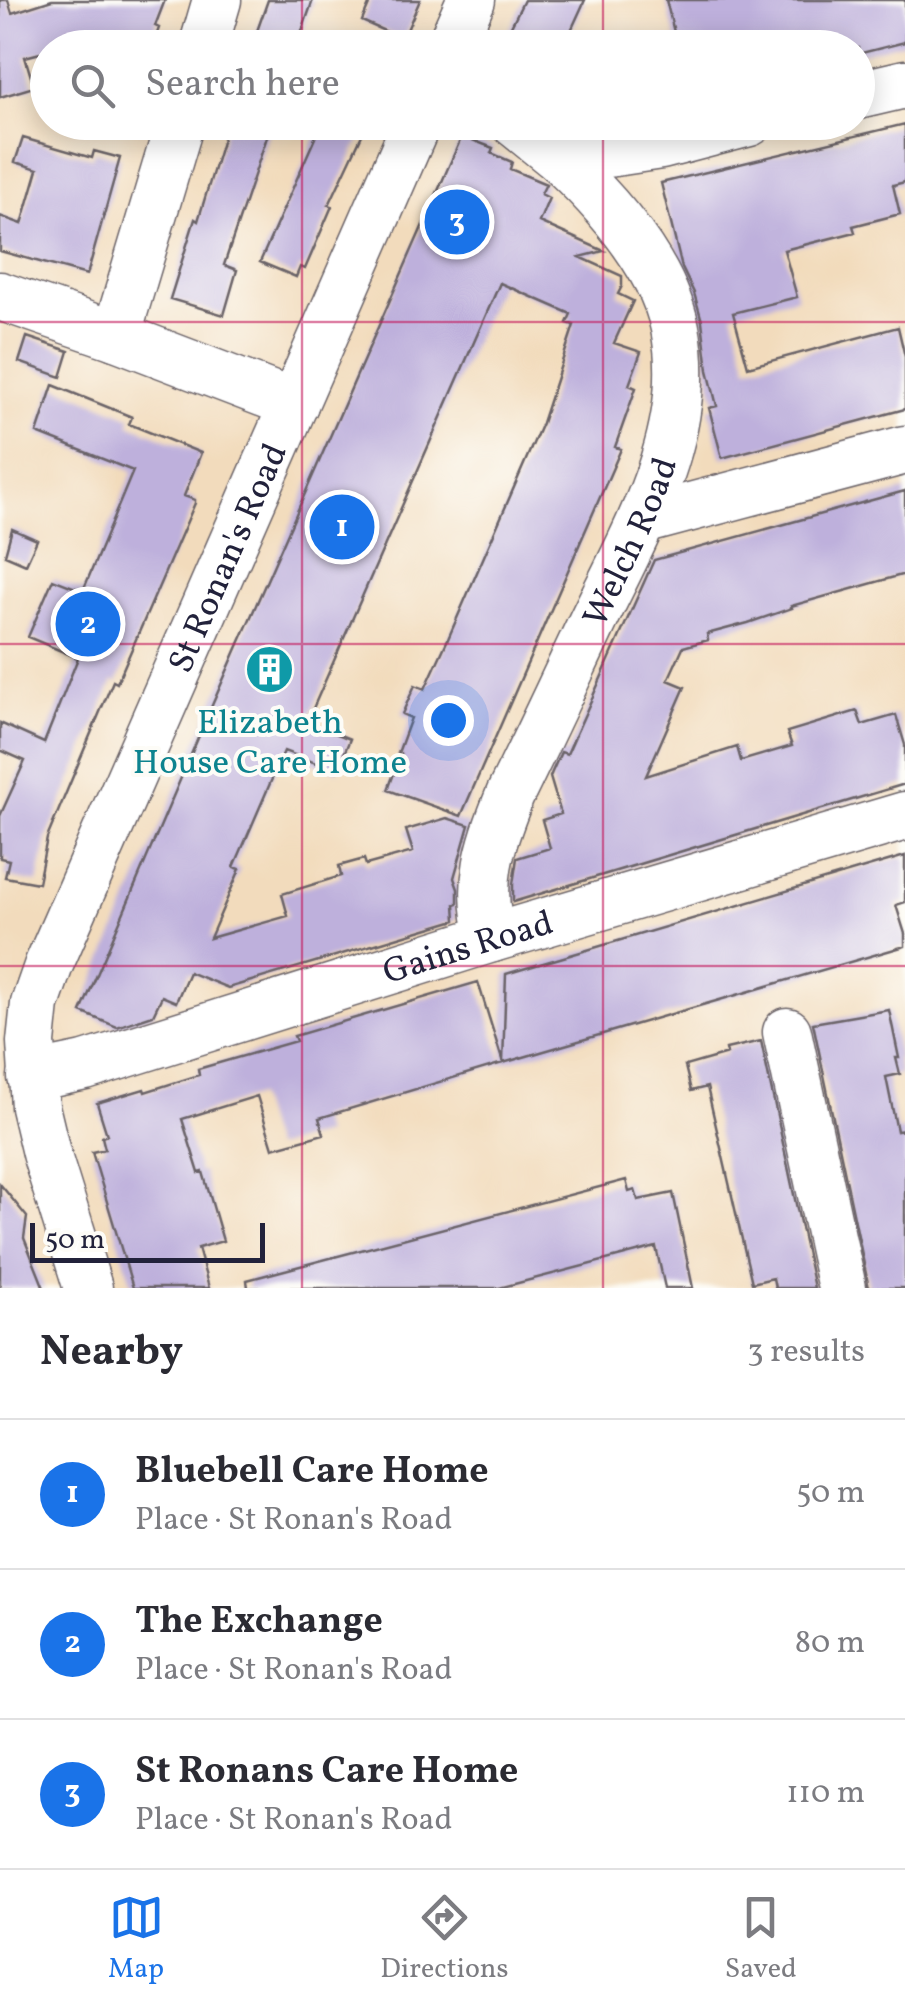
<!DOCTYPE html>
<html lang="en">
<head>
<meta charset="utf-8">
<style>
  body { margin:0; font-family:Vollkorn,serif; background:#f7f7f7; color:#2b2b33 }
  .scale { position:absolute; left:30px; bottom:25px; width:235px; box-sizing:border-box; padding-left:10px; border:5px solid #22223b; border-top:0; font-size:28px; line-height:35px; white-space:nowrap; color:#22223b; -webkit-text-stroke:8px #fdfcf7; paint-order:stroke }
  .you { position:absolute; left:448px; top:720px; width:35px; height:35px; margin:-25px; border:8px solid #fff; border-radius:50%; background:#1a73e8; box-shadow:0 0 0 15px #1a73e833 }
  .badge { display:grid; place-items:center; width:65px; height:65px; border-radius:50%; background:#1a73e8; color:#fff; font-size:32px; font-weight:700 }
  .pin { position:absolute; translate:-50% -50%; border:5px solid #fff; box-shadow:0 2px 10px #0006 }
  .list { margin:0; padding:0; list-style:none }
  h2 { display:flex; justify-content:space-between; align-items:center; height:130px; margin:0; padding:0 40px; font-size:42px }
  h2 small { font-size:32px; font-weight:400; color:#7c7c81 }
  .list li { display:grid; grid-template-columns:65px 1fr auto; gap:30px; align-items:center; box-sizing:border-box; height:150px; padding:0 40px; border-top:2px solid #e1e1e2 }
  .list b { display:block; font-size:38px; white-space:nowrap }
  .list p { margin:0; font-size:32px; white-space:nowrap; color:#7c7c81 }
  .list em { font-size:32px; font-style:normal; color:#7c7c81 }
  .icon { flex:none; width:55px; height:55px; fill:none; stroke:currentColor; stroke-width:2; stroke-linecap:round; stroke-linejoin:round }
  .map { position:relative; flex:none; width:905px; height:1288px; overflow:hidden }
  .search { position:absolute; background:#fff; box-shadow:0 5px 25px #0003; left:30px; right:30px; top:30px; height:110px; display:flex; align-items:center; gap:25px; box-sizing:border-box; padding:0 35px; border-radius:55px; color:#7c7c81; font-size:38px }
  .sheet { height:580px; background:#fff }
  nav { display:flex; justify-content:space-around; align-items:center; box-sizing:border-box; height:140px; border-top:2px solid #e1e1e2; background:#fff; font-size:28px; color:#7c7c81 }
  nav a { display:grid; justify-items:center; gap:5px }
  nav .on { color:#1a73e8 }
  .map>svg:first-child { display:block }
  .building { fill:#beb0dc }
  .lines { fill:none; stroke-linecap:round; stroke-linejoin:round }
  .minor-casing { stroke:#6b6368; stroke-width:51 }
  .minor { stroke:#fff; stroke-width:48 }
  .grid { fill:none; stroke:#c2185b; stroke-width:2.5; stroke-opacity:0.55 }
  .labels { text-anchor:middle; stroke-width:8; stroke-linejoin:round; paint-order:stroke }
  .street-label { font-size:35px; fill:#22223b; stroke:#fdfcf7 }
  .culture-label { font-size:35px; fill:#0d838f; stroke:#fdfcf7 }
</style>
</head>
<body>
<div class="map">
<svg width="905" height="1288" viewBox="0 0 905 1288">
  <rect width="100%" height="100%" fill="#fdfcf7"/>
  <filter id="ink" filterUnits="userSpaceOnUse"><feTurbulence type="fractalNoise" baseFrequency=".01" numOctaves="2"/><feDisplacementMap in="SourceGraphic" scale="20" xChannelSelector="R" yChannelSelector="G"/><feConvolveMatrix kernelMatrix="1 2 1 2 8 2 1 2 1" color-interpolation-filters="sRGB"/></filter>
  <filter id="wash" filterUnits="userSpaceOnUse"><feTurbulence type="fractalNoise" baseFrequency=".0048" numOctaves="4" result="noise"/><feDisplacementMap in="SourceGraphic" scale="40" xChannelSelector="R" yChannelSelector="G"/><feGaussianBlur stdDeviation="2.25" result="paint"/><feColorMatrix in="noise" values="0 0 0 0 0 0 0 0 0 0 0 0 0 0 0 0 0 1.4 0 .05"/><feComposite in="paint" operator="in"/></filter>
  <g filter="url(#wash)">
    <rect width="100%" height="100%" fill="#f2dbbc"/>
    <g id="blocks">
      <path class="building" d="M0,0h8l4,13 40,-13h113l-10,26 4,2 -7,20h-36l6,-15 -48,15h-26v3l-23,6 9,30 -34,10z
        M268,0h45l-17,48h-45z
        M371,0h49l-16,37 -5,-2 -1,2 -36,-16z
        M524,0h61l-22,48h-63z
        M666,0h239v42l-47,12v-6h-180z
        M228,122h44l-48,143 13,5 -13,45 -54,-16 25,-80 3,2z
        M322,122h46l-39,83 3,1 -27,63 -5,-2 -4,10 -36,-15z
        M905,124v58l-12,3 7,29 -47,12 2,6 -71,18 13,47 -64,16 15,54 150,-40 7,30v52l-183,49 -13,-50 8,-2 -9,-36 -6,-49 -8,-28 -12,-25 -21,-85z
        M462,136l31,12 -2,5 21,9 -2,7 36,15 -5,10 8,4 -10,24 65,29 -24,6 42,19v10l-4,8 15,7 -19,42 27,9 -12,33 7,3 -21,59 6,2 -160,367 -73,-26 13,-36 -3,-1 13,-35 -9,-4 13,-29 10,4 23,-50 94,-216 32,-98 -7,-2 4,-9 -71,-31 -193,439 43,17 -13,32 -53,-20 -50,116 6,2 -30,69 78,-22 -6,-22 59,-18 -2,-10 25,-7 2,6 47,-13 -7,-22 41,-12 22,7 -15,53 4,11v14l-3,1 1,16 -228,68 -39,-16 -13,30 -14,-6 -9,19 -36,12 -36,-15 132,-309z
        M23,138l69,20 2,-7 26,7 -33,117 -87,-24v-35l22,8 16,-55 -23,-7z
        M27,337l42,14 -8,26 -42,-15z
        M53,385l79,32 -3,7 72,29 -17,43 11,4v3l-78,180 -4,-2 -66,157 -9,45 -33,-6 4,-17 -9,-2v-42l25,-55 -25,-11v-27l44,20 34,-85 -50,-21 25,-58 30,12 50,-120 -96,-38z
        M905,491v83l-114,32 1,2 -44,15 -41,11 1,6 -25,7 -15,33 17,7 -39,89 91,-29 4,14 51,-15 -5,-14 70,-21 5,14 34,-10 9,30v39l-392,118v-18l4,-26 33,-10 -8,-28 19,-6 -11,-37 2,-5 9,-20 6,2 87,-194z
        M12,529l25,11 -11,24 -21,-9z
        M905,856v46l-9,3 9,29v12l-402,117 3,-89z
        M478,982l25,81 -184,55 5,16 -51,14 -16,-52 -75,23 17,54 4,-1 20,69 -25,7 11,40h-76l-41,-136 13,-3 -3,-12 5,-2 -10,-32 47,-14 1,3 54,-17 -1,-6 98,-28 -2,-5z
        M889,1010l10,48h-3l4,16 -14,3 11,54 8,-1v158h-36l-56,-265z
        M761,1041l53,247h-39l-2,-10 -21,5 -45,-196 -16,4 -6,-25 42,-12 -1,-5z
        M626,1180l3,12 6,-2 3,10 35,-7 20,95h-28l-9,-41 -157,41h-251l-1,-8z
        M0,1184l27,33 -3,21 20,50h-44z"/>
    </g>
  </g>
  <g filter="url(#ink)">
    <use href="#blocks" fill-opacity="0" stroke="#6b6368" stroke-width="2.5"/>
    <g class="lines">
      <defs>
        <g id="minor">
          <path d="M203,48l14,-48"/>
          <path d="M450,48l21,-48"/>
          <path d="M858,95l47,-11"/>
          <path d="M514,122l47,38 100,-15 88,-23"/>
          <path d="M0,296l116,40 178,68"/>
          <path d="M116,336l64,-214"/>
          <path d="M642,520l263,-70"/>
          <path id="s1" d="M492,938c-16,-53 -2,-94 18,-143 28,-57 55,-115 82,-172 43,-90 104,-190 83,-295 -13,-64 -67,-124 -114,-168"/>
          <path d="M787,1032l55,256"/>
          <path id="s2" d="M32,1077l53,-11 407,-128 413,-122"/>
          <path id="s3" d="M88,1288l-42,-135 -11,-46 -4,-65 4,-38 14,-40 368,-842"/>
        </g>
      </defs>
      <use href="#minor" class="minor-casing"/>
      <use href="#minor" class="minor"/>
    </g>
  </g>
  <path class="grid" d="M302,0v48M603,0v48M302,122v1166M603,122v1166M0,322h905M0,644h905M0,966h905"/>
  <defs>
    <symbol id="building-disc" viewBox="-11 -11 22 22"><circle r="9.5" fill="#0f9aa8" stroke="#fdfcf7"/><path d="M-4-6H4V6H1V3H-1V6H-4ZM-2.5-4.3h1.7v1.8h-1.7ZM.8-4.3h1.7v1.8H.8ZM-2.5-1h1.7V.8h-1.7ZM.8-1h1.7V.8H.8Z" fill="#fff"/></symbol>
  </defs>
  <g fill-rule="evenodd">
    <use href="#building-disc" x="242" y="642" width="55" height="55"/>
  </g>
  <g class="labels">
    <g class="street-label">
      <text dy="12" stroke="none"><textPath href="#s1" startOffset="428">Welch Road</textPath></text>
      <text dy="12" stroke="none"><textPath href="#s3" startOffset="778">St Ronan's Road</textPath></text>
      <text dy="12" stroke="none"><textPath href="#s2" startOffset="455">Gains Road</textPath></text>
    </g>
    <g class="culture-label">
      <text x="270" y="733">Elizabeth<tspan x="270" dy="40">House Care Home</tspan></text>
    </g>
  </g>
</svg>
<div class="scale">50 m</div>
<div class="you"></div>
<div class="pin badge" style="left:342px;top:527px">1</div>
<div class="pin badge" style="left:88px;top:624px">2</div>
<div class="pin badge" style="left:457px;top:222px">3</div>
<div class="search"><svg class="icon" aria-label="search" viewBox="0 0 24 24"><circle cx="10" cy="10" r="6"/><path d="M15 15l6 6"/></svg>Search here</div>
</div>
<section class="sheet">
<h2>Nearby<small>3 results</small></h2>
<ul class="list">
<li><span class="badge">1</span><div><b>Bluebell Care Home</b><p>Place · St Ronan's Road</p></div><em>50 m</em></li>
<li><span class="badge">2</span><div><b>The Exchange</b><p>Place · St Ronan's Road</p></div><em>80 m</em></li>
<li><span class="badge">3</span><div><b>St Ronans Care Home</b><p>Place · St Ronan's Road</p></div><em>110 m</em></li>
</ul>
</section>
<nav>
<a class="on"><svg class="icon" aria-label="map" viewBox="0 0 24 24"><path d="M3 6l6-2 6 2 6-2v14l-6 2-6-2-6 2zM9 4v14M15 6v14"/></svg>Map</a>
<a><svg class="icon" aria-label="directions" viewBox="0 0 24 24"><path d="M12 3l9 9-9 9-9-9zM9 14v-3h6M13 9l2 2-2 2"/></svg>Directions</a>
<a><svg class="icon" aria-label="saved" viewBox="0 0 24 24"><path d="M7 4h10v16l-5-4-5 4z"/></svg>Saved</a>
</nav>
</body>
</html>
